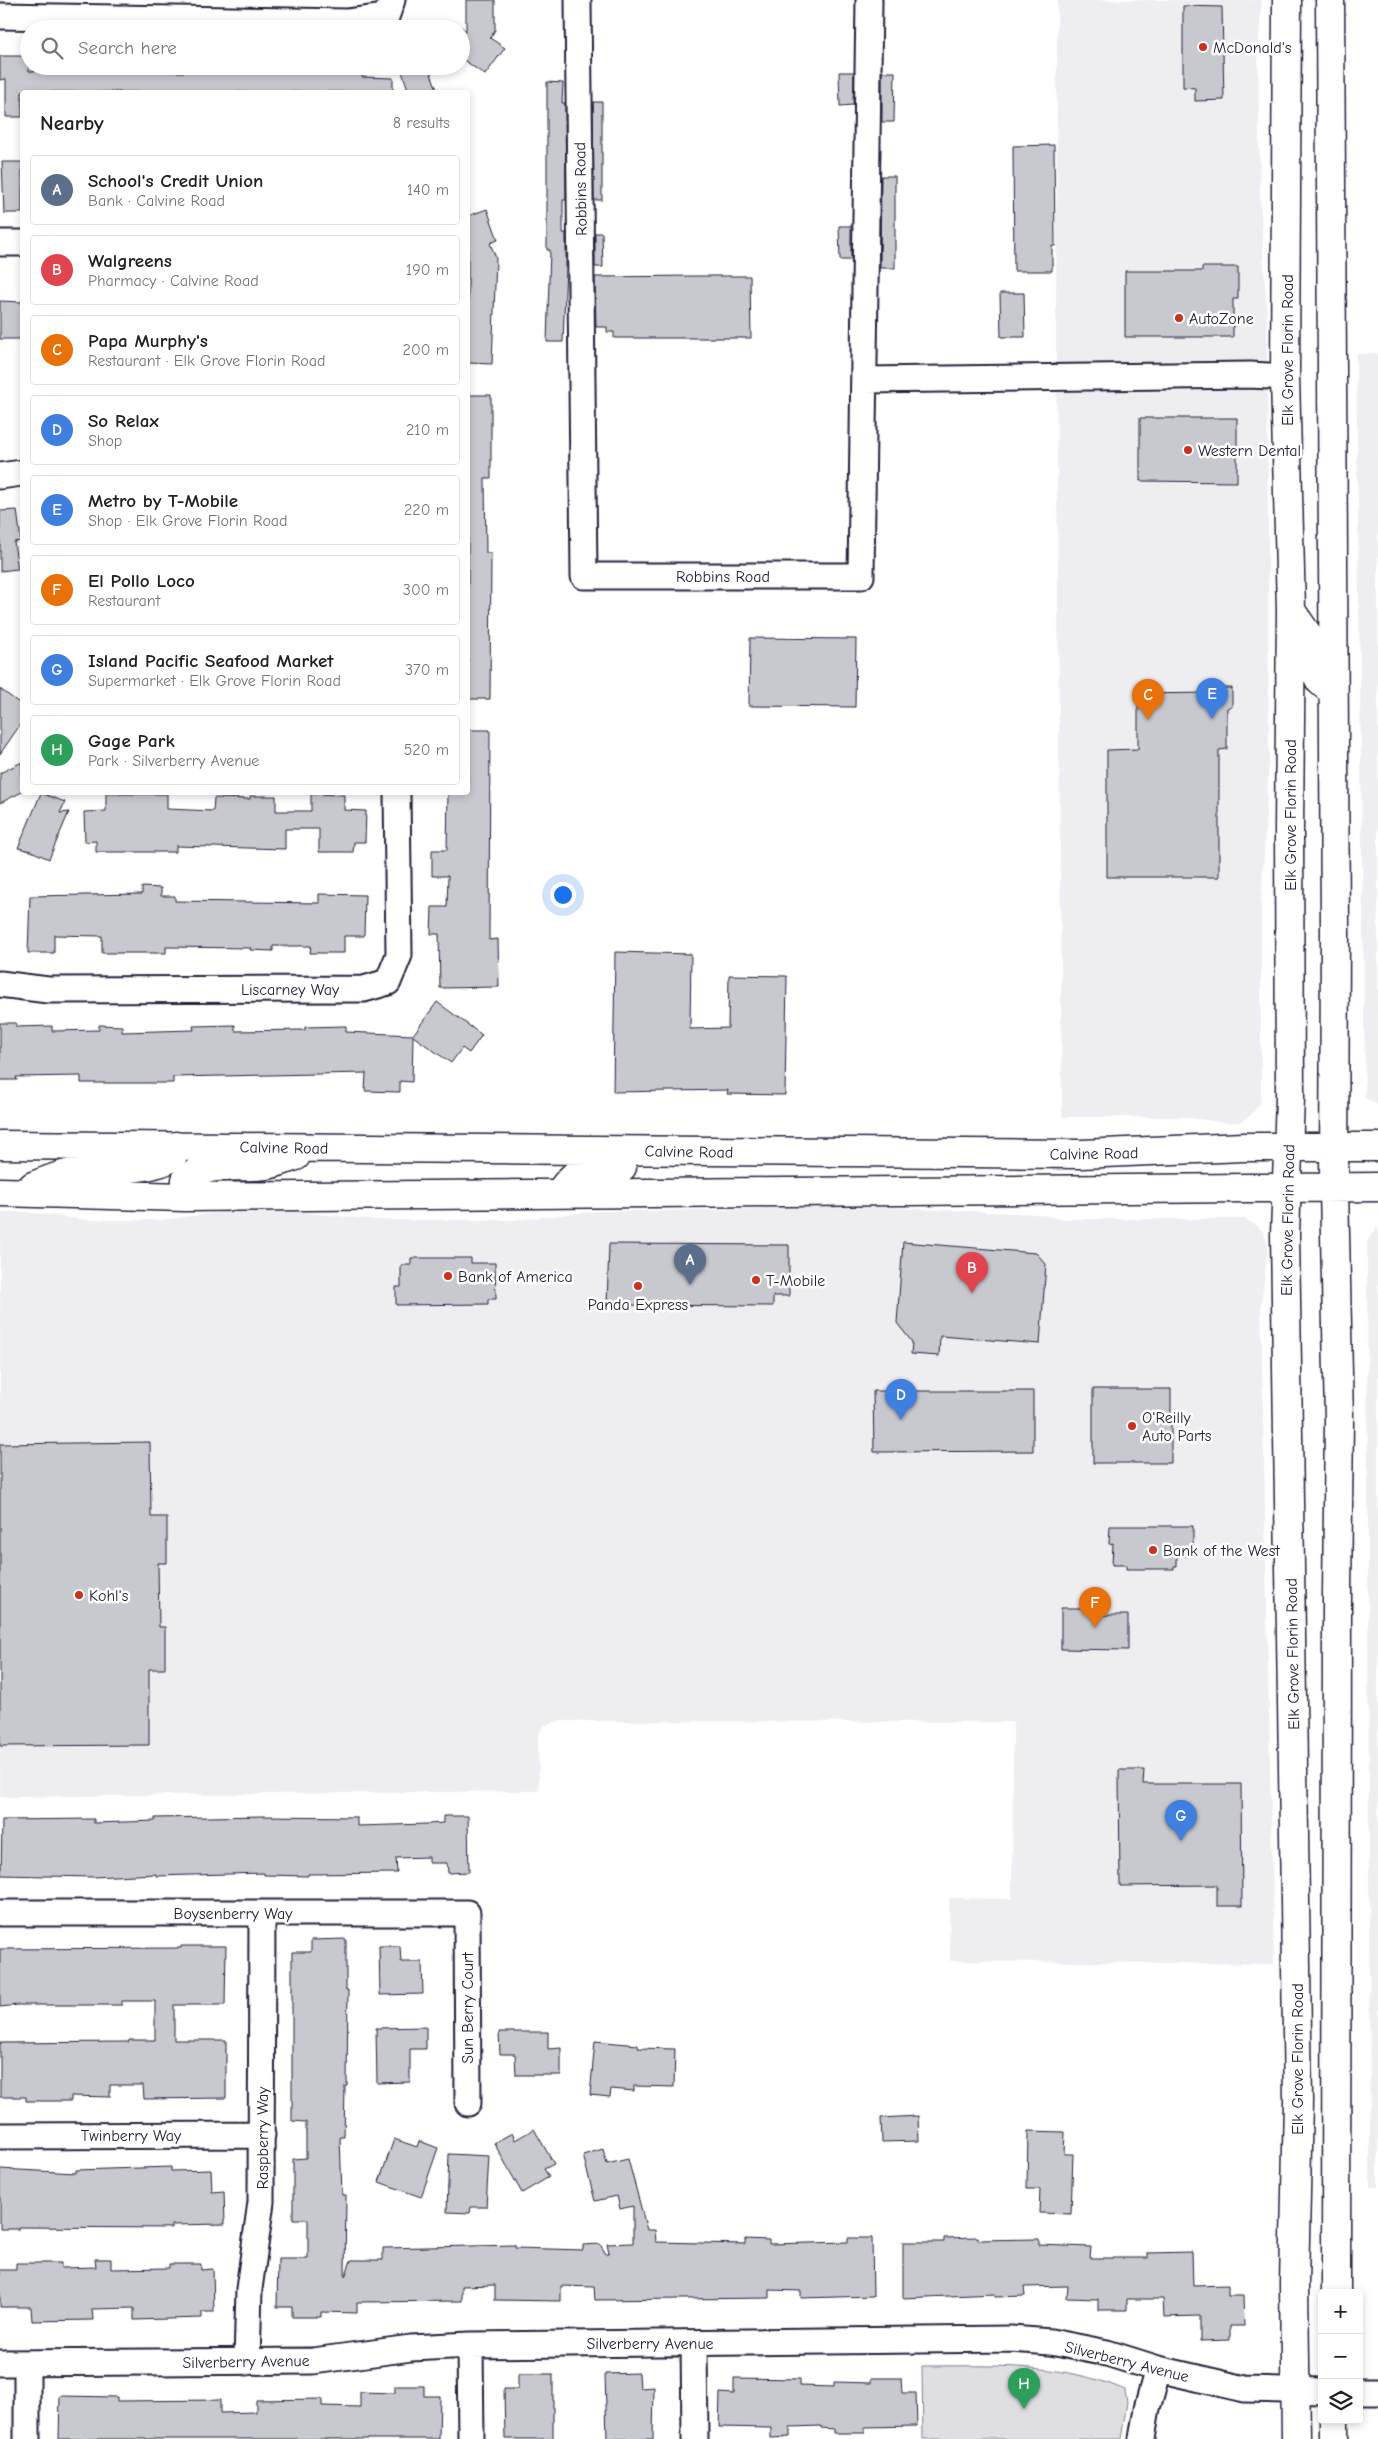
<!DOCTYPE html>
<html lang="en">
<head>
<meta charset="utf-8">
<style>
  body { margin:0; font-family:"Comic Neue",sans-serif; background:#f6f6f6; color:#202124 }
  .controls { position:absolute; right:15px; bottom:15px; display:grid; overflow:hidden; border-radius:5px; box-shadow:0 2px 8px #0003 }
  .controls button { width:45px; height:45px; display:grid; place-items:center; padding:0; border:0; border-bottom:1px solid #e0e0e0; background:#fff; color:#202124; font:25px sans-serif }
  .you { position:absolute; left:562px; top:894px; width:18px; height:18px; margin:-12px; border:4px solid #fff; border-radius:50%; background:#1a73e8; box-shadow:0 0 0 8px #1a73e833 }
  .badge { display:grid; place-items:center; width:32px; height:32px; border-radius:50%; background:#d93025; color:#fff; font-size:16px; font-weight:700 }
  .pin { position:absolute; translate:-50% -41px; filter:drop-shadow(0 1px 2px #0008) }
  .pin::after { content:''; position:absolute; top:26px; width:18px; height:15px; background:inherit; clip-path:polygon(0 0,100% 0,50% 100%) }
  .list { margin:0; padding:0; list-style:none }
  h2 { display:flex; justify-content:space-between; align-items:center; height:65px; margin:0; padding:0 20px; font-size:21px }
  h2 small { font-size:16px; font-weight:400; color:#757577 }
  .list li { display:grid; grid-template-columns:32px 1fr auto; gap:15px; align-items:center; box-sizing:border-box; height:70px; margin:0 10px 10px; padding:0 10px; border:1px solid #e0e0e0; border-radius:5px }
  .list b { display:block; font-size:19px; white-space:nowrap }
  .list p { margin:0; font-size:16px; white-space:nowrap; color:#757577 }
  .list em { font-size:16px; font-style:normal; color:#757577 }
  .icon { flex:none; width:28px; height:28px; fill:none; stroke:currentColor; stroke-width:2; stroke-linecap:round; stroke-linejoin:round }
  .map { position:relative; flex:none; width:1378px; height:2439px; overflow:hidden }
  .search { position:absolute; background:#fff; box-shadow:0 2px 8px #0003; left:20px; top:20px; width:450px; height:55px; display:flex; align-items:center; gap:12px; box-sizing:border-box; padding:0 18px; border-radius:28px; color:#757577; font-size:19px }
  .panel { position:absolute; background:#fff; box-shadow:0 2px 8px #0003; left:20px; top:90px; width:450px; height:705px; border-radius:5px }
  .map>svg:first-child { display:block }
  .built { fill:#eeeef1 }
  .green { fill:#dfdfe2; stroke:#80808e }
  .building { fill:#c8c8cf; stroke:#22223b }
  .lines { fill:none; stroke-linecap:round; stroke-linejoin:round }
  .minor-casing { stroke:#22223b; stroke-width:29 }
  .major-casing { stroke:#22223b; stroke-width:31 }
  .minor { stroke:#fff; stroke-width:25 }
  .major { stroke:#fff; stroke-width:28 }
  .poi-dot { fill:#c8321e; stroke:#fff; stroke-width:2 }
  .labels { text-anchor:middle; stroke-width:5; stroke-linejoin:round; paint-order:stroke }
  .poi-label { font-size:16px; fill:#22223b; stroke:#fff; text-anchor:start }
  .street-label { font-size:16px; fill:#22223b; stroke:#fff }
</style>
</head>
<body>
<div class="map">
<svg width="1378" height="2439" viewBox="0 0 1378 2439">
  <rect width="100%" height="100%" fill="#fff"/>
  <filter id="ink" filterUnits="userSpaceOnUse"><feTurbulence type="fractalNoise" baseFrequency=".02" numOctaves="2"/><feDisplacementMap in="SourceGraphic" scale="10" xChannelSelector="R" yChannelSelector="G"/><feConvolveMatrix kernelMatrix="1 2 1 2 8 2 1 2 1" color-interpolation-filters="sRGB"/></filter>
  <g filter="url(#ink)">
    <path class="built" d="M1057,0h205l-4,48 2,147 7,122 2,442 -8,147v189l-1,8 -9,12 -10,7 -13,1 -45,-6h-121l-6,-773z
      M1378,353v752l-13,-7 -9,-744z
      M852,1206l184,8 27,5h181l14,7 6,7 4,15 -7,57 13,659 -324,-3 -1,-63 63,1 1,-177 -454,-1 -16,5 -5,9 1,56 -539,6v-585h27l60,8h75l76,-10h40l99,10h137l85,-9h68z
      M1378,1226v960h-8l-3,-945z"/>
    <path class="green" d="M922,2366c69,0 139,-4 203,24l2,12 -6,37h-198z"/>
    <path class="building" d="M466,0h29v30l-5,8 15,10 -20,27 -24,-17v-31l5,4z
      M1183,6l39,1 2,93 -29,1v-13l-12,-1z
      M0,56h29v15l43,1v-6h65v5l47,1v-6h67v5l44,1v-6h67v11l31,1v14h-371v25h-16v-38l-6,1z
      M400,66h28l10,26h-29z
      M839,72h15l-1,33 -13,1z
      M882,72h13l-1,50h-12z
      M547,82l16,1 -1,20h3l1,97h-3v33h3v34l-3,75h-16l3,-92h-3z
      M593,102h9v98h-8z
      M1054,145l1,101h-3v25h-38l-1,-125z
      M2,162h20v51h-18z
      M881,176h14v92h-15z
      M487,209l11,31 -8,3 6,15 -4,106 -24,-1v-147z
      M839,226h12v34h-11z
      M595,233h7l1,34h-8z
      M1202,267h36v32h-5v38h-108v-66h77z
      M693,276h57l1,62h-137v-6h-7v-5h-11l-1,-50z
      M1000,293h24l1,44h-24z
      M0,301l22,1v37h-22z
      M468,395h23v83h-6l1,75h5l-1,146h-22z
      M1140,418h97v64l-97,-1z
      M17,510l4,31 -7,1 4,27 -18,2v-60z
      M750,638l106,1 -1,68 -106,-1z
      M1212,688h20v19l-5,1v41l-8,1v127h-112v-127l31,-1v-55l73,-1z
      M0,689l22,16v17l-22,32z
      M468,730h22l-1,210 9,-1 1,48 -59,1 -1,-54h-8l1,-27h15l1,-31h-16v-26h15l1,-58h20z
      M22,762v30l-22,11v-30z
      M41,793l24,9 -5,11 9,-1 -20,47 -18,-8 -13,-3z
      M106,794h61v15l46,2 1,-13 36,1v-3h26v15h35v-17l33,1v15l22,1 -1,31h-11l-1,10h-34v-23h-34v20l-109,-3v6h-80v-11l-11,1 -1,-30 22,-1z
      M142,887l19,1v8h14v5l144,2v-9l46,1 -1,41h-20v17h-34l1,-7h-38v5l-23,-1 1,-2 -85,-1v6h-64v-17l-48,-1v18h-26l2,-57 112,-2z
      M615,952l76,2 -1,75 38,-1 1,-53 58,1 -2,119 -58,-1 1,-4 -115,2z
      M437,1002l45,33 -13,18 -7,-5 -11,15 -38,-27 -1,46 -12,-1v11l-35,-1 1,-18 -193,4v6h-92v-7l-65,1 1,3h-17v-57h16v4l36,-1v5l47,-1v-5l23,1v6l72,-2 -1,-4 42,-1v6l70,-1v-3l41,-1v6l67,3z
      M903,1242l133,11 10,11 -6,80 -100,-8 -1,20 -28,-2 1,-12 -15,-19z
      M609,1244l180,1v51h-16v10l-166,-1z
      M411,1258h60v5h24l1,36h-8v5l-92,1v-18h5v-22h10z
      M1093,1389h78v74h-78z
      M873,1391h160v60l-159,1z
      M150,1442l1,75h16v46h-9l1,64h6v42h-16v76l-149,1v-302z
      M1110,1526h83v30h-16v10h-3v3h-48v-4h-14l1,-22 -4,1z
      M1061,1608h34v7h33v35l-67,-1z
      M1119,1770h25l-1,14h98l1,122h-25v-21l-97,1z
      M265,1816l92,1v9l71,-2 15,-1v-7h25l1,56 -21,1 -1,-10h-18v-6l-33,1 1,15 -89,1v2l-44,-1v-2l-108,3v-2l-63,3 -92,-2 1,-55 92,-1v4l61,-2v-3z
      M346,1939v51h2l-1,96h-2l-1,51h-4l2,58h4l-1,82 6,-17h32v-12l132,-3v3l68,2v-5l17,-1 6,10 3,-2 -2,-8 26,-1v-37l-13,3 -3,-13 -22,5 -12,-46 20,-6 4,15 21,-5 19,71h8l1,12 89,2v-5l24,1v4l79,-2v-4h24l1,58 -72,2v-7l-31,-1v8l-175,2 -1,-13 -33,-1v15l-66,-1v-15l-33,1v15l-105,1v11l-36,-1v5h-29v-10h-15l1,-48h30v-40h-15v-60l13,-1v-36l-14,-1v-169h19v-12z
      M181,1946h45l-1,59h-51v35h52v58l-82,1 -1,-14h-33v12l-39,-1v5h-45v-4h-26v-54l129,-1v-2h26v-39h-33v4h-104l-18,2v-58l181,-1z
      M379,1946h21l1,16h21l1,32 -43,1z
      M426,2027v22h-16v33l-33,1 -1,-55z
      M499,2032h49v17l13,-1v27h-45l-1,-21h-15z
      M595,2041l43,4v3l37,1 -1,38 -40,-1v5l-23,-2 -1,8 -20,-2z
      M918,2116l1,25 -37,1 -1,-24z
      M534,2129l20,35 -10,5 5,8 -27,16 -28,-50 18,-10 3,7z
      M1028,2131l37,1 -1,22h9l-2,60 -32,-1 1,-24h-13z
      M394,2139l23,8 2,-6 19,7 -17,49 -42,-15z
      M449,2154l40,2 -3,51h-15l-1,6 -23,-1z
      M171,2167v4l40,-1 1,22 12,-1 1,33 -53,1v3l-153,-1v2h-19v-60l76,4v-3z
      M978,2237v3l61,-1v6l52,2 -1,11h58v-5l44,-1 1,34 35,-1v11h15l1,30h-14v14l-30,1v-25l-36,1 -1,-18h-36v11h-29v-11l-31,-1 1,-12 -44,1 1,9 -30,1v-3l-92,4v-56h41v-4z
      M95,2259h16v10l58,-1v-4h32v6l12,-1 1,43h-12v6l-68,2v-12l-42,1 1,11 -61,1 -1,-14h-31v-37h16v-7h45v5l35,-1z
      M639,2373l1,15 14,-1 -1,52h-46l-2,-65z
      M518,2374h35v65h-48l-1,-50h14z
      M734,2378l66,1v7l34,1v-5l37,1v-5h30l1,15h14l1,33 -52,1v6h-31v-4l-13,-1v-2l-31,1v10l-19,1v-10l-52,-1 1,-34 14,1z
      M395,2386h29v10h16l-1,43h-380l1,-43 57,1v4l103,-1v13l36,-1v-12l66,-1v7l38,1v-15l35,1z"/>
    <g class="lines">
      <defs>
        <path id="minor" d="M578,0l6,576h277l8,-576
          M0,16l348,6 38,-5 6,-17
          M0,243h22
          M864,380l386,-5 35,2
          M0,476l22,-3
          M0,984l48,6 316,-1 24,-7 11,-27 -2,-163
          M0,1913h467l1,190
          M0,2136l262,-1
          M694,2343l1,96
          M470,2345l1,94
          M247,2362l2,-73 12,-87 1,-289
          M0,2363l313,-2 98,-13 59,-3 541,-6 40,3 56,11 51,16 87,20 77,2
          M27,2363v76
          M1359,2392h19
          M1142,2439l5,-31 11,-39"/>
        <path id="major" d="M1287,0l-2,377 6,233 -2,220 1,268 -5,136 13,867 -4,183 2,155
          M1330,0l5,932 -1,256 5,232 -2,174 -1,699
          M1292,612l16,23 5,32 7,14 13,11
          M0,1145l1081,9 162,-7h135
          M33,1186c10,-4 20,-8 30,-11 26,-7 91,-3 110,-19l3,-10
          M0,1192l185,5 1193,-10
          M560,1193c17,-28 31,-26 62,-26
          M185,1197l1,-17c19,-20 54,-11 80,-15 10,-1 20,-6 30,-9
          M1334,2420v19"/>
      </defs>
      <use href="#minor" class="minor-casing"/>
      <use href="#major" class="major-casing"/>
      <use href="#minor" class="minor"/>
      <use href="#major" class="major"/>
    </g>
  </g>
  <g class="poi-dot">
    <circle cx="1203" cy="47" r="5"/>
    <circle cx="1179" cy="318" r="5"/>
    <circle cx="1188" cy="450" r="5"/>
    <circle cx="448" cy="1276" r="5"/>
    <circle cx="756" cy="1280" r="5"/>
    <circle cx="638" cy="1286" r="5"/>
    <circle cx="1132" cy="1426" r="5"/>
    <circle cx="1153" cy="1550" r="5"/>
    <circle cx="79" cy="1595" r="5"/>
  </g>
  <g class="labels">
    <g class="poi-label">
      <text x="1213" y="53">McDonald's</text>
      <text x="1189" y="324">AutoZone</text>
      <text x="1198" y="456">Western Dental</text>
      <text x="458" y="1282">Bank of America</text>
      <text x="766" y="1286">T-Mobile</text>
      <text x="638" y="1310" text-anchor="middle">Panda Express</text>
      <text x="1142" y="1423">O'Reilly<tspan x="1142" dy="18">Auto Parts</tspan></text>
      <text x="1163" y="1556">Bank of the West</text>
      <text x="89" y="1601">Kohl's</text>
    </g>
    <g class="street-label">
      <text transform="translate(580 189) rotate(-91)" y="6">Robbins Road</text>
      <text transform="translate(1287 350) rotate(-90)" y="6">Elk Grove Florin Road</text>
      <text x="723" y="582">Robbins Road</text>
      <text transform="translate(1290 815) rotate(-90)" y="6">Elk Grove Florin Road</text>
      <text x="290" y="995">Liscarney Way</text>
      <text transform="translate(284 1147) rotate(1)" y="6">Calvine Road</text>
      <text transform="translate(689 1151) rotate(1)" y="6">Calvine Road</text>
      <text transform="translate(1094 1153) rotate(-1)" y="6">Calvine Road</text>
      <text transform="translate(1287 1220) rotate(-89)" y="6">Elk Grove Florin Road</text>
      <text transform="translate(1292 1654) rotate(-91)" y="6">Elk Grove Florin Road</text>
      <text x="233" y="1919">Boysenberry Way</text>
      <text transform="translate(467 2008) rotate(-90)" y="6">Sun Berry Court</text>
      <text transform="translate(1297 2059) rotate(-90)" y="6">Elk Grove Florin Road</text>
      <text x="131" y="2141">Twinberry Way</text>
      <text transform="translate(262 2138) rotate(-90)" y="6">Raspberry Way</text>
      <text x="650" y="2349">Silverberry Avenue</text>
      <text transform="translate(246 2361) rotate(-1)" y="6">Silverberry Avenue</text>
      <text transform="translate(1127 2361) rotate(14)" y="6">Silverberry Avenue</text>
    </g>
  </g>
</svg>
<div class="controls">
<button>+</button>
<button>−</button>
<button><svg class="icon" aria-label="layers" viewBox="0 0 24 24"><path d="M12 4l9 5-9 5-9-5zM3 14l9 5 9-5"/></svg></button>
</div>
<div class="you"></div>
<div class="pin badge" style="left:690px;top:1285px;background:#5c6f8a">A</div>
<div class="pin badge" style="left:972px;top:1293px;background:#e0444e">B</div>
<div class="pin badge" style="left:1148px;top:720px;background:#e8710a">C</div>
<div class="pin badge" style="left:901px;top:1420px;background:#3f7fe0">D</div>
<div class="pin badge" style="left:1212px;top:719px;background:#3f7fe0">E</div>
<div class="pin badge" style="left:1095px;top:1628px;background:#e8710a">F</div>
<div class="pin badge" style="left:1181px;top:1841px;background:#3f7fe0">G</div>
<div class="pin badge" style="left:1024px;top:2409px;background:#2e9e5b">H</div>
<div class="search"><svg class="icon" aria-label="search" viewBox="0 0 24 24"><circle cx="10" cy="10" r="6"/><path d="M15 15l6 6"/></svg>Search here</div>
<section class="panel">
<h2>Nearby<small>8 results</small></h2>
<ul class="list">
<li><span class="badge" style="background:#5c6f8a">A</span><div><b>School's Credit Union</b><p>Bank · Calvine Road</p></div><em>140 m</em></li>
<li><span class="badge" style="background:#e0444e">B</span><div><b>Walgreens</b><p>Pharmacy · Calvine Road</p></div><em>190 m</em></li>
<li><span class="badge" style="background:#e8710a">C</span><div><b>Papa Murphy's</b><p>Restaurant · Elk Grove Florin Road</p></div><em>200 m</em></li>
<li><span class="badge" style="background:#3f7fe0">D</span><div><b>So Relax</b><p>Shop</p></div><em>210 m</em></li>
<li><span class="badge" style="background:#3f7fe0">E</span><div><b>Metro by T-Mobile</b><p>Shop · Elk Grove Florin Road</p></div><em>220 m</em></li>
<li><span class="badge" style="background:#e8710a">F</span><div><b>El Pollo Loco</b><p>Restaurant</p></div><em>300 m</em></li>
<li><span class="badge" style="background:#3f7fe0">G</span><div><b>Island Pacific Seafood Market</b><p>Supermarket · Elk Grove Florin Road</p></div><em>370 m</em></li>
<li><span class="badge" style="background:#2e9e5b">H</span><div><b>Gage Park</b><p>Park · Silverberry Avenue</p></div><em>520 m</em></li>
</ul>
</section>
</div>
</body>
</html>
